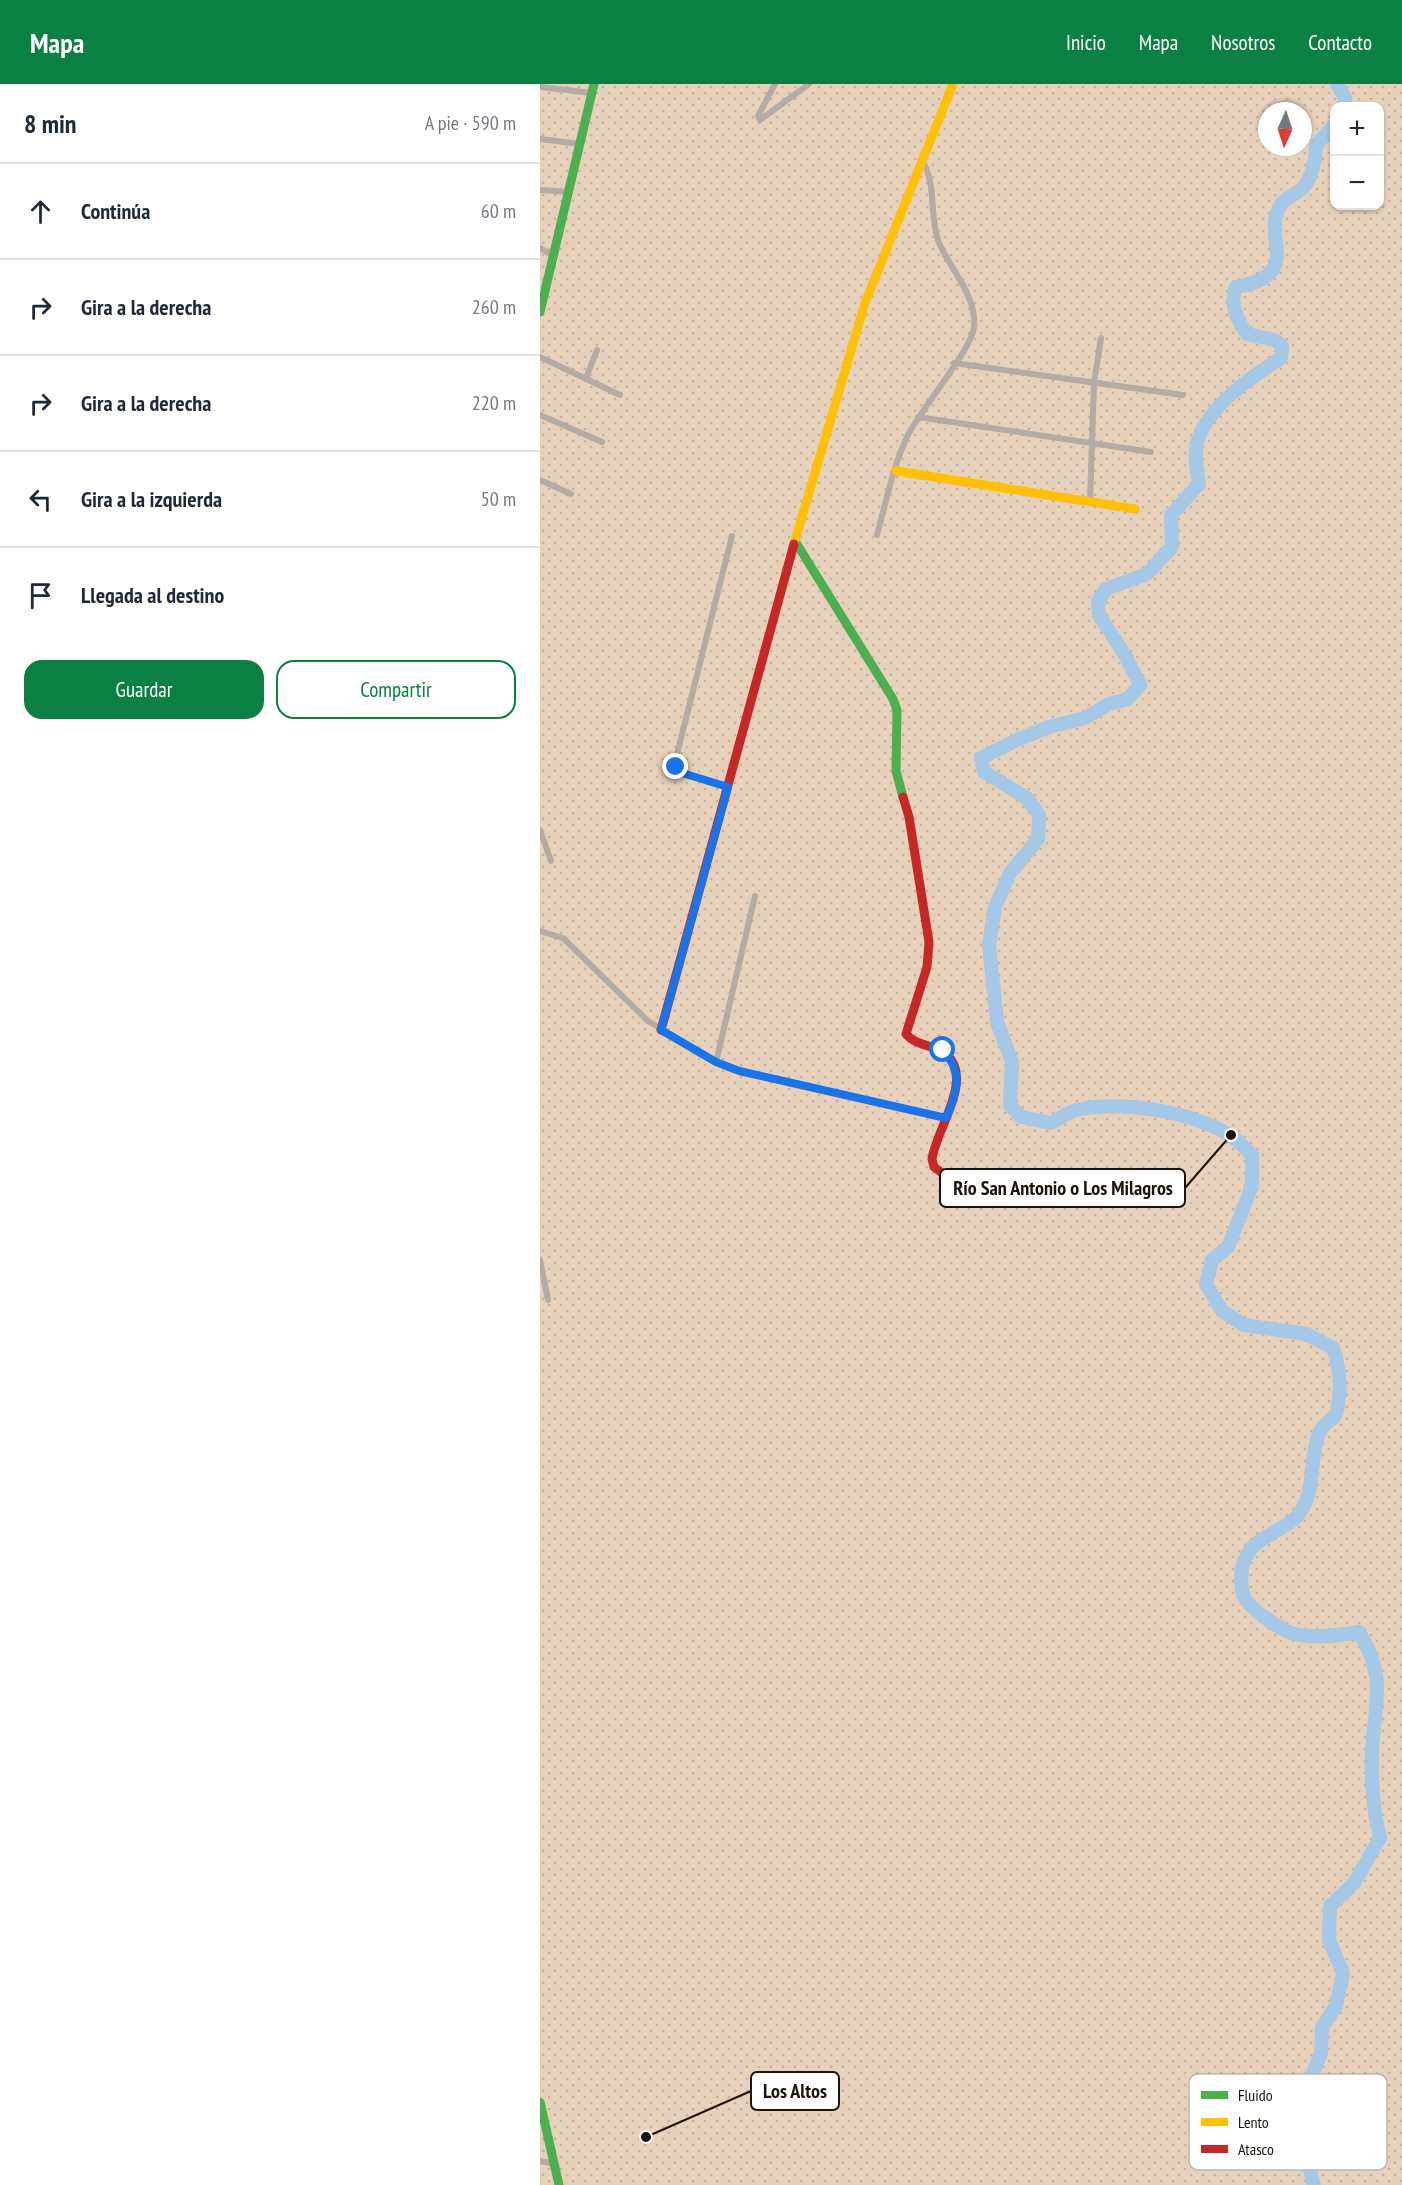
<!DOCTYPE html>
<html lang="es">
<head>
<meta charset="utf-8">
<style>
  body { margin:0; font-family:"PT Sans Narrow",sans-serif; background:#f2f2f3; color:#1f2937 }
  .controls { position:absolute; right:18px; top:18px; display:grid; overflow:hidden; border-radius:12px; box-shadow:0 2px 4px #0004 }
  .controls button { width:54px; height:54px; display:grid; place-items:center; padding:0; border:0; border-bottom:2px solid #e0e1e3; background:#fff; color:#1f2937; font:30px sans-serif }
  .compass { position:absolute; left:718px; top:18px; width:54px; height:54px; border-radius:50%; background:#fff; box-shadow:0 2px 4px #0004; rotate:183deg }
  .stop { position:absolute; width:18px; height:18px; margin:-14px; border:4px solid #1a73e8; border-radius:50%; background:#fff }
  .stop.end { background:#1a73e8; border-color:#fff; box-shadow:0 2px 6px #0008 }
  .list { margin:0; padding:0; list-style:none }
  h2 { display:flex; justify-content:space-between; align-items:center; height:78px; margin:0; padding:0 24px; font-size:26px }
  h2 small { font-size:20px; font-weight:400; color:#747a83 }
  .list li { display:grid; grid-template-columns:39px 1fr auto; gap:18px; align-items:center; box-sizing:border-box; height:96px; padding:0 24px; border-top:2px solid #e0e1e3 }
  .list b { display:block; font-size:22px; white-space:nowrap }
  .list em { font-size:20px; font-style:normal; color:#747a83 }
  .actions { display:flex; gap:12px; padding:18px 24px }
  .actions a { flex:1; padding:14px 0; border:2px solid #0b8043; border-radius:18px; text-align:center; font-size:21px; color:#0b8043 }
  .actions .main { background:#0b8043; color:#fff }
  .icon { flex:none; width:33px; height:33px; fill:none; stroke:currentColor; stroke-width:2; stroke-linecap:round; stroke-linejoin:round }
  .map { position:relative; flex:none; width:862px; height:2101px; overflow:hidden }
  header { display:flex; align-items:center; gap:36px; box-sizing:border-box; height:84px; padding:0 30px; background:#0b8043; color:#fff }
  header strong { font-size:28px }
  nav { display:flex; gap:33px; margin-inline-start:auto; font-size:21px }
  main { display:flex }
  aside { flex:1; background:#fff }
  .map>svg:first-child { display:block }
  .park { fill:url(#park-dots); fill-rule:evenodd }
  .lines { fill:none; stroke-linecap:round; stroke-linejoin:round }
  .river { stroke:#a4c8e6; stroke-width:14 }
  .street { stroke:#b3aba4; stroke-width:6 }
  .fast { stroke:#4caf50; stroke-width:9 }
  .slow { stroke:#ffc107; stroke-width:9 }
  .jam { stroke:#c62828; stroke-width:9 }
  .route { stroke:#1a73e8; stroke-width:8 }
  .key { fill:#fff; stroke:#bbb8b6; stroke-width:1.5 }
  .key-label { font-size:16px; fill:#1c130a }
  .leader { fill:none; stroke:#1c130a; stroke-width:2 }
  .callout-dot { fill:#1c130a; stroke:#fff; stroke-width:2 }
  .callout { fill:#fff; stroke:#1c130a; stroke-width:2 }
  .callout-label { font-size:20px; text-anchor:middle; font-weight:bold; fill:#1c130a }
</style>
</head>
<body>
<header>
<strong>Mapa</strong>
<nav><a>Inicio</a><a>Mapa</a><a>Nosotros</a><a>Contacto</a></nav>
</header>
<main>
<aside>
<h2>8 min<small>A pie · 590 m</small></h2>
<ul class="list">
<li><svg class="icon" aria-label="ahead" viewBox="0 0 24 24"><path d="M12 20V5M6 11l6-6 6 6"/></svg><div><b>Continúa</b></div><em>60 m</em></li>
<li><svg class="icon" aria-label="right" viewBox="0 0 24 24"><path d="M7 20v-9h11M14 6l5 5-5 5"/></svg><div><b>Gira a la derecha</b></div><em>260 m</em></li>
<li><svg class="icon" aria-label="right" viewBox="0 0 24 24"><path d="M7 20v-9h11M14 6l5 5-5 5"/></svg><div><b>Gira a la derecha</b></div><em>220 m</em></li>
<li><svg class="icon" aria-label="left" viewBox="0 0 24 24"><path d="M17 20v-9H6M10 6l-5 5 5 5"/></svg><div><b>Gira a la izquierda</b></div><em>50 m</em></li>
<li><svg class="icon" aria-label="arrive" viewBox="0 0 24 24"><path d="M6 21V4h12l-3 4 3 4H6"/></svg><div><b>Llegada al destino</b></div></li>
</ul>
<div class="actions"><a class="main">Guardar</a><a>Compartir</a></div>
</aside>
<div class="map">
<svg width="862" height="2101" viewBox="0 0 862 2101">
  <defs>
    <pattern id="park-dots" width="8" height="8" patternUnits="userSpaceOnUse" patternTransform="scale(1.5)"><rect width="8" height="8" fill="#e7d1bb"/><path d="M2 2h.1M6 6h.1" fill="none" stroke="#c6b39f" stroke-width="1.8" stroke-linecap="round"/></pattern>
  </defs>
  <rect width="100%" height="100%" fill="#f8efe7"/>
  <path class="park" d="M0,0h862v2101h-862zM794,22h46v100h-46zM727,27h36v36h-36z"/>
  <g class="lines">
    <path class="river" d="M797,0l8,14 -1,8
      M774,2101l-5,-18 -21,-8 -20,-13 4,-28 40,-42 9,-23 1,-26 14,-21 7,-33 -14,-33 1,-34 24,-23 26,-45c-7,-28 -9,-57 -8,-87 3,-48 15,-74 -13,-119 -22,4 -46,7 -68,1 -10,-3 -43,-26 -47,-36 -4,-11 -4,-28 2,-40 11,-23 42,-26 55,-46 15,-23 8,-55 19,-80 4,-8 16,-12 17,-20 5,-23 3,-41 -4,-63l-27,-14 -62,-9 -22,-14 -16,-27 6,-24 16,-13 24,-61v-31c-7,-7 -15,-16 -24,-21 -40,-23 -107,-34 -152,-24 -8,2 -17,9 -25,13l-30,-6 -11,-12 2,-43 -15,-40 -8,-77 6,-38 15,-34 28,-34 1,-24 -12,-17 -43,-26 -3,-14 38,-19 30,-12 36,-9 24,-14 19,-5 12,-14 -15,-30 -26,-40 -1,-14 8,-12 41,-15 25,-27 -1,-32 28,-31c-2,-13 -5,-29 -2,-42 11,-36 54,-65 84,-84l1,-12 -7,-6 -28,-6c-10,-14 -18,-30 -11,-47 11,-2 26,-5 34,-14 15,-15 0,-38 6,-57 6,-20 13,-16 27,-28 9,-10 13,-30 13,-43l18,-20"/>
    <path class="street" d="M235,0l-17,32 2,4 49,-36
      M0,3l52,6
      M0,55l41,5
      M0,106l29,2
      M0,164l14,8
      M0,273l80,38
      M414,279l229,32
      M46,294l11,-28
      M0,331l62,27
      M378,333l233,35
      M0,396l31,14
      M550,418l4,-119 7,-45
      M337,451c9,-33 16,-69 31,-100 13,-26 64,-86 66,-108 3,-33 -25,-58 -36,-87 -9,-27 -1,-55 -16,-80
      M188,703l-45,-14 -7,-6v-9l56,-222
      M0,746l11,31
      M0,847l23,7 85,83 68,41 50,16 180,40
      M176,978l39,-166
      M0,1176l8,40
      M0,2077l15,3"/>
    <path class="fast" d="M0,228l54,-228
      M255,457l98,158 4,11 -1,61 7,26
      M0,2018l19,83"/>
    <path class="slow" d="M356,387l239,38
      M254,460l71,-241 88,-219"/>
    <path class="jam" d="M363,713l6,20 20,125 -2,25 -21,67c11,13 28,10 41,21 27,24 -11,75 -15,104l2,8 19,14
      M121,946l133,-486"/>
  </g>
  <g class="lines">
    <path class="route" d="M136,683l6,6 46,14 -67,243 55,32 23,9 207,47c12,-26 17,-46 -3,-68"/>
  </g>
  <rect x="649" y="1990" width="198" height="96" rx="9" class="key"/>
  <rect x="661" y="2007" width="27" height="8" fill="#4caf50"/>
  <rect x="661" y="2034" width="27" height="8" fill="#ffc107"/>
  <rect x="661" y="2061" width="27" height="8" fill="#c62828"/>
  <g class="key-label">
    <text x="698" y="2017">Fluido</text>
    <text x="698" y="2044">Lento</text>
    <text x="698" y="2071">Atasco</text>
  </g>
  <path class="leader" d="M691 1051L645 1104M106 2053L211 2007"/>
  <g class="callout-dot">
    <circle cx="691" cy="1051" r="6"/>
    <circle cx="106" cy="2053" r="6"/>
  </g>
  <g class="callout">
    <rect x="400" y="1085" width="245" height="38" rx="6"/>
    <rect x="211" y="1988" width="88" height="38" rx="6"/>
  </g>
  <g class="callout-label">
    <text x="523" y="1111">Río San Antonio o Los Milagros</text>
    <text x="255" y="2014">Los Altos</text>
  </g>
</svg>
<div class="controls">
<button>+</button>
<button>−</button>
</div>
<svg class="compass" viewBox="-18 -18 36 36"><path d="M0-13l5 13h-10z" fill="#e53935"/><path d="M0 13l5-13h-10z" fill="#747a83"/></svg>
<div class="stop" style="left:403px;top:966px"></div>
<div class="stop end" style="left:136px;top:683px"></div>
</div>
</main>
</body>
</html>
